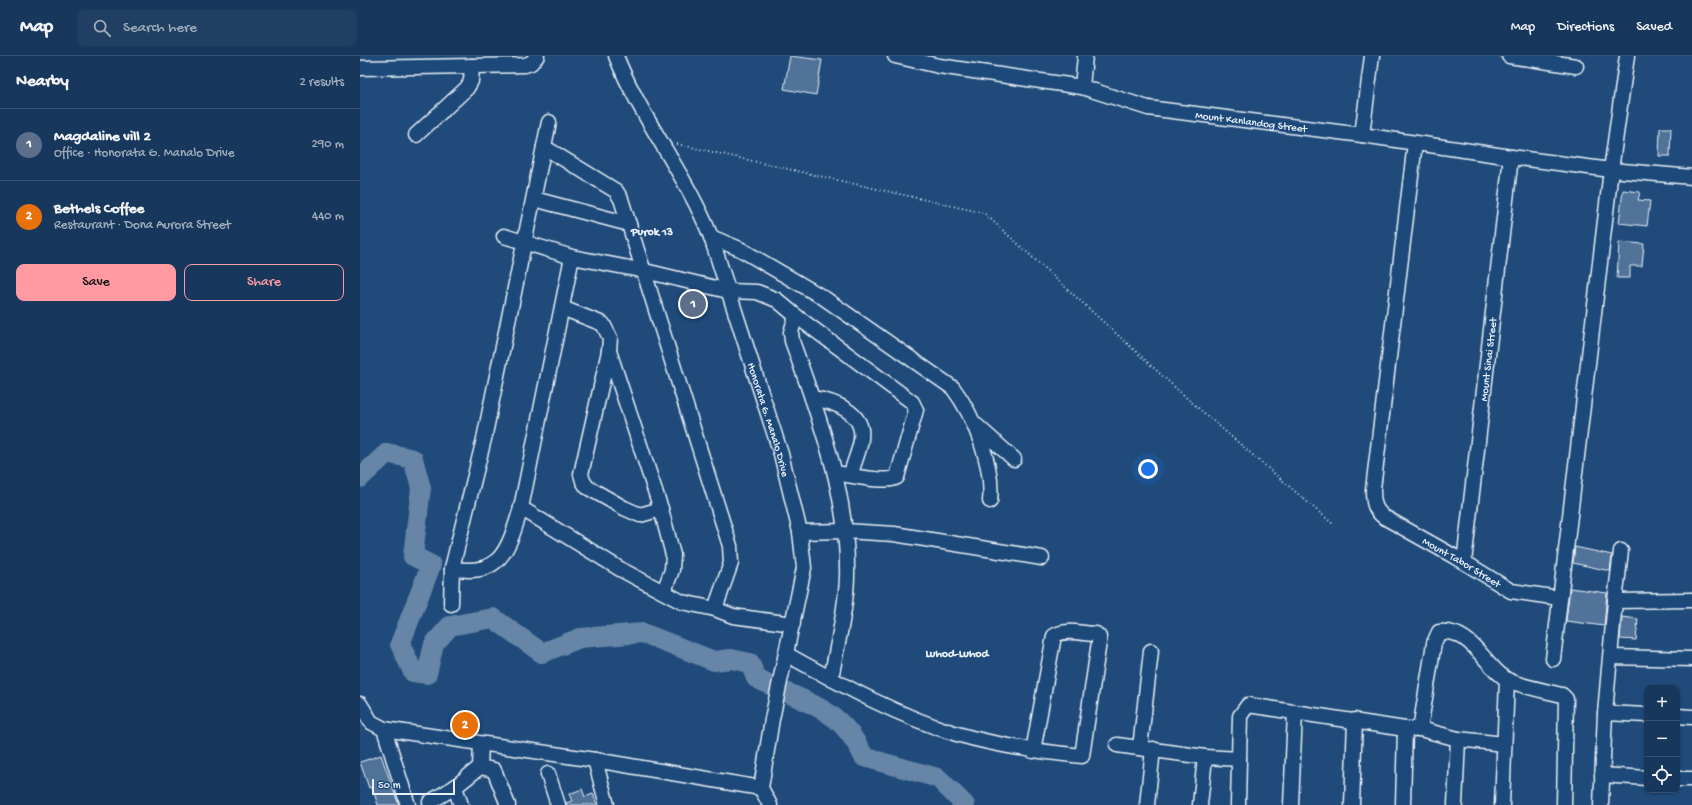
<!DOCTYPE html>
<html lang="en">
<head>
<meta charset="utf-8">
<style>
  body { margin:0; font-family:"Gochi Hand",sans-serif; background:#203f62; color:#f1f3f6 }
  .controls { position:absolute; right:12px; bottom:12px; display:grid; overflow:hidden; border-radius:8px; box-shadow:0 1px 3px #0004 }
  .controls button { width:36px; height:36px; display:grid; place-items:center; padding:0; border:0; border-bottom:1px solid #365272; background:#17385c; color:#f1f3f6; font:20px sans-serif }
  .scale { position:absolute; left:12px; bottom:10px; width:83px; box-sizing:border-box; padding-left:4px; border:2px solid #e8f1f8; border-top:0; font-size:11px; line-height:14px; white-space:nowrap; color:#e8f1f8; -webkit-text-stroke:3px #1f4a7a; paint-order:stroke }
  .you { position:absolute; left:788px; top:413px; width:14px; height:14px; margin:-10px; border:3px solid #fff; border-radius:50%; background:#1a73e8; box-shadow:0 0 0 6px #1a73e833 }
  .badge { display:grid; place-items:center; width:26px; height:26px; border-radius:50%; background:#ff9aa2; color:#fff; font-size:13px; font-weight:700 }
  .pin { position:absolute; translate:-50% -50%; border:2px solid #fff; box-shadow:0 1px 4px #0006 }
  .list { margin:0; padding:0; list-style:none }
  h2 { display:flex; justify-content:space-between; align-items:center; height:52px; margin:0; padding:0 16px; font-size:17px }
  h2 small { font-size:13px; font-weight:400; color:#9eacbb }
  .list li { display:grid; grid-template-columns:26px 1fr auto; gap:12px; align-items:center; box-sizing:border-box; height:72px; padding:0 16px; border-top:1px solid #365272 }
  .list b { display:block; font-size:15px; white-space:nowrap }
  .list p { margin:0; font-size:13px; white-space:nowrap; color:#9eacbb }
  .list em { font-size:13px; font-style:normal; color:#9eacbb }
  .actions { display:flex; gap:8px; padding:12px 16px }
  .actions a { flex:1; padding:9px 0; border:1px solid #ff9aa2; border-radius:8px; text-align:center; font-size:14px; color:#ff9aa2 }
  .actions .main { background:#ff9aa2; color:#111 }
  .icon { flex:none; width:22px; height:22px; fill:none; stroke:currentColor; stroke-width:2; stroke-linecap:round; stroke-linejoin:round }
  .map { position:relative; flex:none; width:1332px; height:749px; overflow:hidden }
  header { display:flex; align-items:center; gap:24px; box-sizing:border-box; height:56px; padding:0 20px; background:#17385c; border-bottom:1px solid #365272 }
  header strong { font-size:19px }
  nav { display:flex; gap:22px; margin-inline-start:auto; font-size:14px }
  .search { width:280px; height:36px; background:#203f62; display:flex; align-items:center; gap:10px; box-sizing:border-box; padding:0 14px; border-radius:8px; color:#9eacbb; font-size:15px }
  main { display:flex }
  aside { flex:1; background:#17385c }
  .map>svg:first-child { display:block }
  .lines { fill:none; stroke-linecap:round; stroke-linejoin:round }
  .river { stroke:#6685a7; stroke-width:20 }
  .building { fill:#517399; stroke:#e8f1f8 }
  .minor-casing { stroke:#e8f1f8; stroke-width:17 }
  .path { stroke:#e8f1f8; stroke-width:2; stroke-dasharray:1 3; stroke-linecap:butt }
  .minor { stroke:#1f4a7a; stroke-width:14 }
  .labels { text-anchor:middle; stroke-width:3; stroke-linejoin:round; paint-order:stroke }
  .street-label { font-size:11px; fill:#e8f1f8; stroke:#1f4a7a }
  .neighbourhood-label { font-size:12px; font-weight:bold; fill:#e8f1f8; stroke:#1f4a7a }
</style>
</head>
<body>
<header>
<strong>Map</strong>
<div class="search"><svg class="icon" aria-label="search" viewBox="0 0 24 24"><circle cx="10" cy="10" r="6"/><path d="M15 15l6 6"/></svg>Search here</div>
<nav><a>Map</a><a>Directions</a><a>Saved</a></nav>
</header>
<main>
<aside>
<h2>Nearby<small>2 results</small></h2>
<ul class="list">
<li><span class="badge" style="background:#5c6f8a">1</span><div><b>Magdaline vill 2</b><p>Office · Honorata G. Manalo Drive</p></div><em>290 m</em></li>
<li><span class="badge" style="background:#e8710a">2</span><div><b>Bethels Coffee</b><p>Restaurant · Dona Aurora Street</p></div><em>440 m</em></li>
</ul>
<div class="actions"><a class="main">Save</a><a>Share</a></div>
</aside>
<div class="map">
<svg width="1332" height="749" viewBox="0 0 1332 749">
  <rect width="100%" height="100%" fill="#1f4a7a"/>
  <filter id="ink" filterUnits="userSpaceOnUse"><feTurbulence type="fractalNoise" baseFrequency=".025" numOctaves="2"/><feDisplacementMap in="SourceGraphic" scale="8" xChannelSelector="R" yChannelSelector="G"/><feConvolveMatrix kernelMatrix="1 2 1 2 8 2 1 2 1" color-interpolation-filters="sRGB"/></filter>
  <g filter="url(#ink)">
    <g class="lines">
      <path class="river" d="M0,422l27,-25 26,6 8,29 -8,68 18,9 -31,79 13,28 14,2 7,-30 16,-18 43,-8 49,35 38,-15 63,-5 71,28 17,-2 19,4 6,15 14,7
        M428,637c37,16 58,26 76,64l74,21 27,27"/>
    </g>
    <path class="building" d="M430,0l32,4 -6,35 -32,-6z
      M1300,72h11l-1,28h-11z
      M1263,134l17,2 -2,8 12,1 -3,25 -28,-3z
      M1259,186l25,2 -2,22h-12v12h-13z
      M1215,491l37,8 -2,16 -37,-8z
      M1210,532l37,5 -3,33 -38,-5z
      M1262,561l16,2 -2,21 -16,-1z
      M21,699l13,37 5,13h-21l-6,-18 -3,1 -9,-26z
      M222,733l3,8 8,-3 4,11h-31v-2l6,-2 -3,-7z"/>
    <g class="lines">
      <defs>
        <g id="minor">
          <path id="s1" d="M256,0c25,63 70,118 95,181l70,217 19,78 4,36 -32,151 -11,69 9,17"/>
          <path id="s2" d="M535,0l44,10 143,21 66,21 214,27 149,22 100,13 81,7"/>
          <path d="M1149,0l67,10"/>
          <path d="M0,12l165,-3 6,-2 6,-7"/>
          <path d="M722,31l3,-31"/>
          <path d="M56,79l51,-47 4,-7 1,-15"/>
          <path d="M1002,79l10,-79"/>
          <path id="s3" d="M1055,87l-42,346c0,12 1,21 11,28l80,45 47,29 48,7"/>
          <path d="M184,91l72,44 5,8 109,347 1,17 -16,46"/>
          <path d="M174,143l95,25"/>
          <path d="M144,180l68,21 73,14 83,20 29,1 20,8 19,16 116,86 4,8 -19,67c-11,7 -47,-2 -62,-4"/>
          <path d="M351,181l29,12 84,49 129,90c21,28 41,78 37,113"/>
          <path d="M202,252l41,16 7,14 -1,13 52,158 12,46 -1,15 -8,21"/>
          <path d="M436,260l-5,16 1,9c27,76 57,154 55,236 -1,34 -10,68 -16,102"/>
          <path d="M249,295l-28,123 2,7 4,6 37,21 16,7 21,-6"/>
          <path d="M452,342c21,3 53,14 49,41 -1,12 -8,24 -10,36"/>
          <path d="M616,369l38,34"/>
          <path d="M161,452l99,61 62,33 33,7 18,7 60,8"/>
          <path d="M440,476l45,-1 49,3 148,24"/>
          <path id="s4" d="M1104,506l47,-405"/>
          <path d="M92,512c49,11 57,-21 69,-60l51,-251"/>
          <path d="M1255,545l6,-50"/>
          <path d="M91,548l1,-36 32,-129 65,-317"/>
          <path d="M426,598c54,30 111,62 171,80 41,12 83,18 125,22l17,-114v-5l-3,-3c-12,0 -31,-6 -42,2l-21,115"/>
          <path d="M1251,601l81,2"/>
          <path d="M1193,603l58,-489 16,-114"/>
          <path d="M0,648l11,18 13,7 211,31 166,28"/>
          <path d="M1245,657l42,2"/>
          <path d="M1317,660l15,1"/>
          <path d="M24,673l24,76"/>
          <path d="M1060,673l14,-86 5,-11c33,-3 43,31 67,47 9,6 44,13 56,16l4,4 -2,106"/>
          <path d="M121,688l-1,23 14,3 14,35"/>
          <path d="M757,689l88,12"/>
          <path d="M780,692l11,-97"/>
          <path d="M235,704l12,45"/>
          <path d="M188,718l10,31"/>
          <path d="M1242,719l45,3"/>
          <path d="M1317,723h15"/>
          <path d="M70,746l25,-15"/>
          <path d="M101,749l-6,-18 25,-20"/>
          <path d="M787,749l6,-56"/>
          <path d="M840,749l5,-48 34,2"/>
          <path d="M878,749l2,-89 8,-11 157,24h15l38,10 46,5"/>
          <path d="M931,749l4,-93"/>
          <path d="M992,749l3,-85"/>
          <path d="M1043,749l2,-76"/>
          <path d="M1095,749l3,-66"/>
          <path d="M1142,749l5,-125"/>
          <path d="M1241,749l4,-92 10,-112 77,-1"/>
        </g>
      </defs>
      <use href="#minor" class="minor-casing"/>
      <path class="path" d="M317,88l307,69 206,188 143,123"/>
      <use href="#minor" class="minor"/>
    </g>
  </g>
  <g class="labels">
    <g class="street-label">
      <text dy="4" stroke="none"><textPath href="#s2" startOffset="363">Mount Kanlandog Street</textPath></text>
      <text dy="4" stroke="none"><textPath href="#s4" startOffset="204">Mount Sinai Street</textPath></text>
      <text dy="4" stroke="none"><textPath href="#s1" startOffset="396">Honorata G. Manalo Drive</textPath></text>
      <text dy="4" stroke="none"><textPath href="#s3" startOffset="470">Mount Tabor Street</textPath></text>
    </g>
    <g class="neighbourhood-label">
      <text x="292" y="179">Purok 13</text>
      <text x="597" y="601">Luhod-Luhod</text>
    </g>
  </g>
</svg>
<div class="controls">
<button>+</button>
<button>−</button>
<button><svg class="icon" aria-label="locate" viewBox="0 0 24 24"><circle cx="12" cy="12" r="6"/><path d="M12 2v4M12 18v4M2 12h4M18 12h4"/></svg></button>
</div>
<div class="scale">50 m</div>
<div class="you"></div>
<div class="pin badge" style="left:333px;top:248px;background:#5c6f8a">1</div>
<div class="pin badge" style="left:105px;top:669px;background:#e8710a">2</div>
</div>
</main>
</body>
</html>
